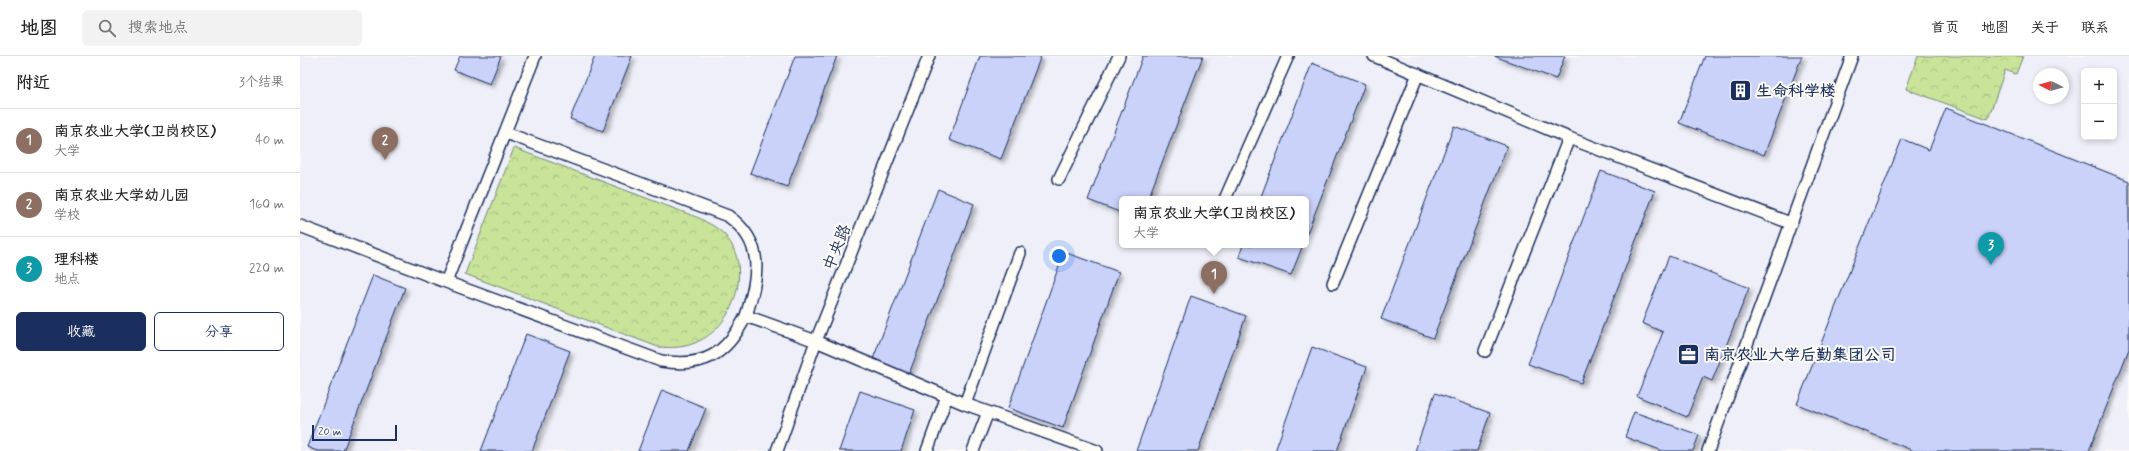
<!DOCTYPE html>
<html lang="zh">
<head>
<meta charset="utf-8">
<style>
  body { margin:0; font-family:Mynerve,"LXGW WenKai TC",sans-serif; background:#f2f2f2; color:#222 }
  .controls { position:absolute; right:12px; top:12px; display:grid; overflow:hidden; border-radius:6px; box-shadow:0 2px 6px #0003 }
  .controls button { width:36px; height:36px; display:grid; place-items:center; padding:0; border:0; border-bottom:1px solid #e0e0e0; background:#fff; color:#222; font:20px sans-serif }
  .compass { position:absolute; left:1733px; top:12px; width:36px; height:36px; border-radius:50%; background:#fff; box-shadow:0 2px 6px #0003; rotate:276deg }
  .scale { position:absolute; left:12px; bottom:10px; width:85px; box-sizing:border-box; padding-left:4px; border:2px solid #1b2f5e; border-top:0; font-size:11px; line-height:14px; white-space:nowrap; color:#1b2f5e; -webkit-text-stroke:3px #fdfcf7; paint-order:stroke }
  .you { position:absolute; left:759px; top:200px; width:14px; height:14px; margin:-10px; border:3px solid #fff; border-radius:50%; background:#1a73e8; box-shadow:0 0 0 6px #1a73e833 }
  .badge { display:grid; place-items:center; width:26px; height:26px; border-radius:50%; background:#1b2f5e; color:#fff; font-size:13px; font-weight:700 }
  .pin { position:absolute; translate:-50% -33px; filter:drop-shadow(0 1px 2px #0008) }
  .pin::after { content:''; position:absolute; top:21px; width:14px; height:12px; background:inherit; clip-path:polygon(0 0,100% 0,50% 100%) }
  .popup { position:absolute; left:819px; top:140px; width:190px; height:52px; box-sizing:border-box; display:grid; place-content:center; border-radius:6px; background:#fff; filter:drop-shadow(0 1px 3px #0005); font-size:13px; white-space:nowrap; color:#767676 }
  .popup b { font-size:15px; color:#222 }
  .popup::after { content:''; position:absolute; left:50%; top:100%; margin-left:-8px; border:8px solid transparent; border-top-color:#fff }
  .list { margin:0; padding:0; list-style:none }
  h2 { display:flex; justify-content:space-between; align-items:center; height:52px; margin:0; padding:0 16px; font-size:17px }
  h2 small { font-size:13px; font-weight:400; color:#767676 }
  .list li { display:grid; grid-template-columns:26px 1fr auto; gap:12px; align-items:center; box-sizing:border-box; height:64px; padding:0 16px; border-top:1px solid #e0e0e0 }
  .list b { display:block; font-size:15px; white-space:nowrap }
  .list p { margin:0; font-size:13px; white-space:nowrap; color:#767676 }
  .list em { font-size:13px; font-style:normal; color:#767676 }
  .actions { display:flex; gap:8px; padding:12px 16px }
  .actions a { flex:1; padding:9px 0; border:1px solid #1b2f5e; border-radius:6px; text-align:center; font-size:14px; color:#1b2f5e }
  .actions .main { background:#1b2f5e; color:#fff }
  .icon { flex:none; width:22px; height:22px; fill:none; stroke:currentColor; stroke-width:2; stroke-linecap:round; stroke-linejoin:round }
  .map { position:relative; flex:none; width:1829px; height:395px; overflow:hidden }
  header { display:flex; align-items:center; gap:24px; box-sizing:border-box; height:56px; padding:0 20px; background:#fff; border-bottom:1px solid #e0e0e0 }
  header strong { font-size:19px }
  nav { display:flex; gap:22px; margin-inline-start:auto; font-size:14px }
  .search { width:280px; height:36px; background:#f2f2f2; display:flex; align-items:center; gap:10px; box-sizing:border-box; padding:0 14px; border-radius:6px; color:#767676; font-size:15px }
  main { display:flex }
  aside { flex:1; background:#fff }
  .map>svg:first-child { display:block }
  .built { fill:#eeeff8; fill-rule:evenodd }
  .forest { fill:url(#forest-crowns); stroke:#72897c }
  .building { fill:#cad2fa; stroke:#1b2f5e; filter:url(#shadow) }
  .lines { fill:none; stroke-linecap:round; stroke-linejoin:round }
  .service-casing { stroke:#1b2f5e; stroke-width:14 }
  .service { stroke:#fdfcf7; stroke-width:11 }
  .labels { text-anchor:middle; stroke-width:4; stroke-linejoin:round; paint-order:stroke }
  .poi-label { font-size:16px; font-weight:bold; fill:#1b2f5e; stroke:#fdfcf7; text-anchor:start }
  .street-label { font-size:16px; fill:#1b2f5e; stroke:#fdfcf7 }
</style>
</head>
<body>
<header>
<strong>地图</strong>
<div class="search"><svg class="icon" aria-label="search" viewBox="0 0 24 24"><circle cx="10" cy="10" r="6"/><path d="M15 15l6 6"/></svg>搜索地点</div>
<nav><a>首页</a><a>地图</a><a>关于</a><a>联系</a></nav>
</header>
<main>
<aside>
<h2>附近<small>3个结果</small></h2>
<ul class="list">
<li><span class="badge" style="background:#8d6e63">1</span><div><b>南京农业大学(卫岗校区)</b><p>大学</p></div><em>40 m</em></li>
<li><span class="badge" style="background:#8d6e63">2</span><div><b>南京农业大学幼儿园</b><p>学校</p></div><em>160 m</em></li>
<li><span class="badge" style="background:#0f9aa8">3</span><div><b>理科楼</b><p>地点</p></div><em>220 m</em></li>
</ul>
<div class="actions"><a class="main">收藏</a><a>分享</a></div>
</aside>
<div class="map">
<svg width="1829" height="395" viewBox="0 0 1829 395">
  <defs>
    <pattern id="forest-crowns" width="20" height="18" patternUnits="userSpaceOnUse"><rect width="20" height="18" fill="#c9e399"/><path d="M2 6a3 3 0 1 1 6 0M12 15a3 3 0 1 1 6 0" fill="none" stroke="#acc386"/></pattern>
    <filter id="shadow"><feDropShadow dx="3.5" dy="3.5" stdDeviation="2" flood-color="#0004"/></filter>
  </defs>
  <rect width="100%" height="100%" fill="#fdfcf7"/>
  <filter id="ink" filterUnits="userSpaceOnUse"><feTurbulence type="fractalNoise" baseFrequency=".025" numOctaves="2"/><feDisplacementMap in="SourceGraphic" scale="8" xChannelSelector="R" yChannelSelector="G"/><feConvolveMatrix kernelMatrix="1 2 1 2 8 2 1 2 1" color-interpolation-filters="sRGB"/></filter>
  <g filter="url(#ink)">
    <path class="built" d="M0,0h1829v395h-1829zM1784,15h30v66h-30zM1739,18h24v24h-24zM822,143h184v46h-184z"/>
    <path class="forest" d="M1618,0h105l-7,18 -11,-4 -17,49 -82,-30z
      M214,92l185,70c9,5 18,9 25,16 29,31 12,90 -25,107 -13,7 -27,7 -41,6l-193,-73z"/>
    <path class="building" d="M160,0h41l-11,28 -36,-14z
      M295,0h37l-29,75 -33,-12z
      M495,0h42l-50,131 -37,-14z
      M680,0h61l-40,103 -52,-19z
      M843,0h60l-55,143h-26v14l-34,-13z
      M1194,0h71l-9,23z
      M1405,0h97l-38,99 -85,-32z
      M1012,7l53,21 -59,152v-37h-46z
      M1646,52l183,73v168l-40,102h-175l-117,-47 105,-265 27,11z
      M1154,70l53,20 -74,192 -52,-19z
      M1301,115l54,20 -74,192 -53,-19z
      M638,133l36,15 -65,170 -36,-15z
      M943,189h60l-12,30 -52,-18z
      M764,196l55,20 -56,156 -55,-20z
      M1369,200l80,32 -37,93 -9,-4 -16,40 -50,-21 26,-64 -21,-9z
      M73,219l32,13 -62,163h-26l-10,-4z
      M891,240l55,20 -48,135h-62z
      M226,278l44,17 -38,100h-51z
      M1012,291l55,20 -30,84h-62z
      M362,334l44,18 -17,43h-51z
      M560,335l55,19 -14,41h-62z
      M1135,337l55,20 -13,38h-62z
      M1334,356l65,23 -6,16h-30l-38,-14z"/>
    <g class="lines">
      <defs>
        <path id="service" d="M1074,0l195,82 221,85
          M206,77l222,83c38,27 30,61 18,100l70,25 149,63 132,47
          M759,123l60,-123
          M925,143l63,-143
          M0,170l146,56 89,-226
          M146,226l215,79c43,7 65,-6 85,-45
          M1033,227l85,-209
          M1185,295l84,-213
          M665,348l55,-151
          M477,395l39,-110 113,-285
          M627,395l20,-55
          M673,395l15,-39
          M1408,395l144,-395"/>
      </defs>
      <use href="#service" class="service-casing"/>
      <use href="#service" class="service"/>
    </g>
  </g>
  <defs>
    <symbol id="building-square" viewBox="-11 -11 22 22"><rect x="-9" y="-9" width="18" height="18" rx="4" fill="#1b2f5e" stroke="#fdfcf7"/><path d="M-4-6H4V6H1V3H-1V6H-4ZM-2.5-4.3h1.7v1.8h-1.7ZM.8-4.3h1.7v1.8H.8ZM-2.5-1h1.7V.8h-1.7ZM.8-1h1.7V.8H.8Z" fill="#fff"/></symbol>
    <symbol id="office-square" viewBox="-11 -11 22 22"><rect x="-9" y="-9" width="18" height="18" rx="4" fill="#1b2f5e" stroke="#fdfcf7"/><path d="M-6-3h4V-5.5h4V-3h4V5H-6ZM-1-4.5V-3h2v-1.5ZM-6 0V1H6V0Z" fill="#fff"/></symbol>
  </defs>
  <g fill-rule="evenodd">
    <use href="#building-square" x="1428" y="22" width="25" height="25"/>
    <use href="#office-square" x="1376" y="286" width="25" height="25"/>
  </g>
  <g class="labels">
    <g class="poi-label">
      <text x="1456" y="40">生命科学楼</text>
      <text x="1404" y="304">南京农业大学后勤集团公司</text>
    </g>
    <g class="street-label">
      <text transform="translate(536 191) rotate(-68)" y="6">中央路</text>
    </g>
  </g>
</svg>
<div class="controls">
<button>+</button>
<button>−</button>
</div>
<svg class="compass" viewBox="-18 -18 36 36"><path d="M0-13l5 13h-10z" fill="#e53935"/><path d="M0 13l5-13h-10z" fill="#767676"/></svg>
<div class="scale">20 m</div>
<div class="you"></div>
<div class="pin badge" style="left:914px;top:238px;background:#8d6e63">1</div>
<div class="popup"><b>南京农业大学(卫岗校区)</b>大学</div>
<div class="pin badge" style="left:85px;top:104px;background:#8d6e63">2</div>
<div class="pin badge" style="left:1691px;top:209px;background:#0f9aa8">3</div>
</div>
</main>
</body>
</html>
